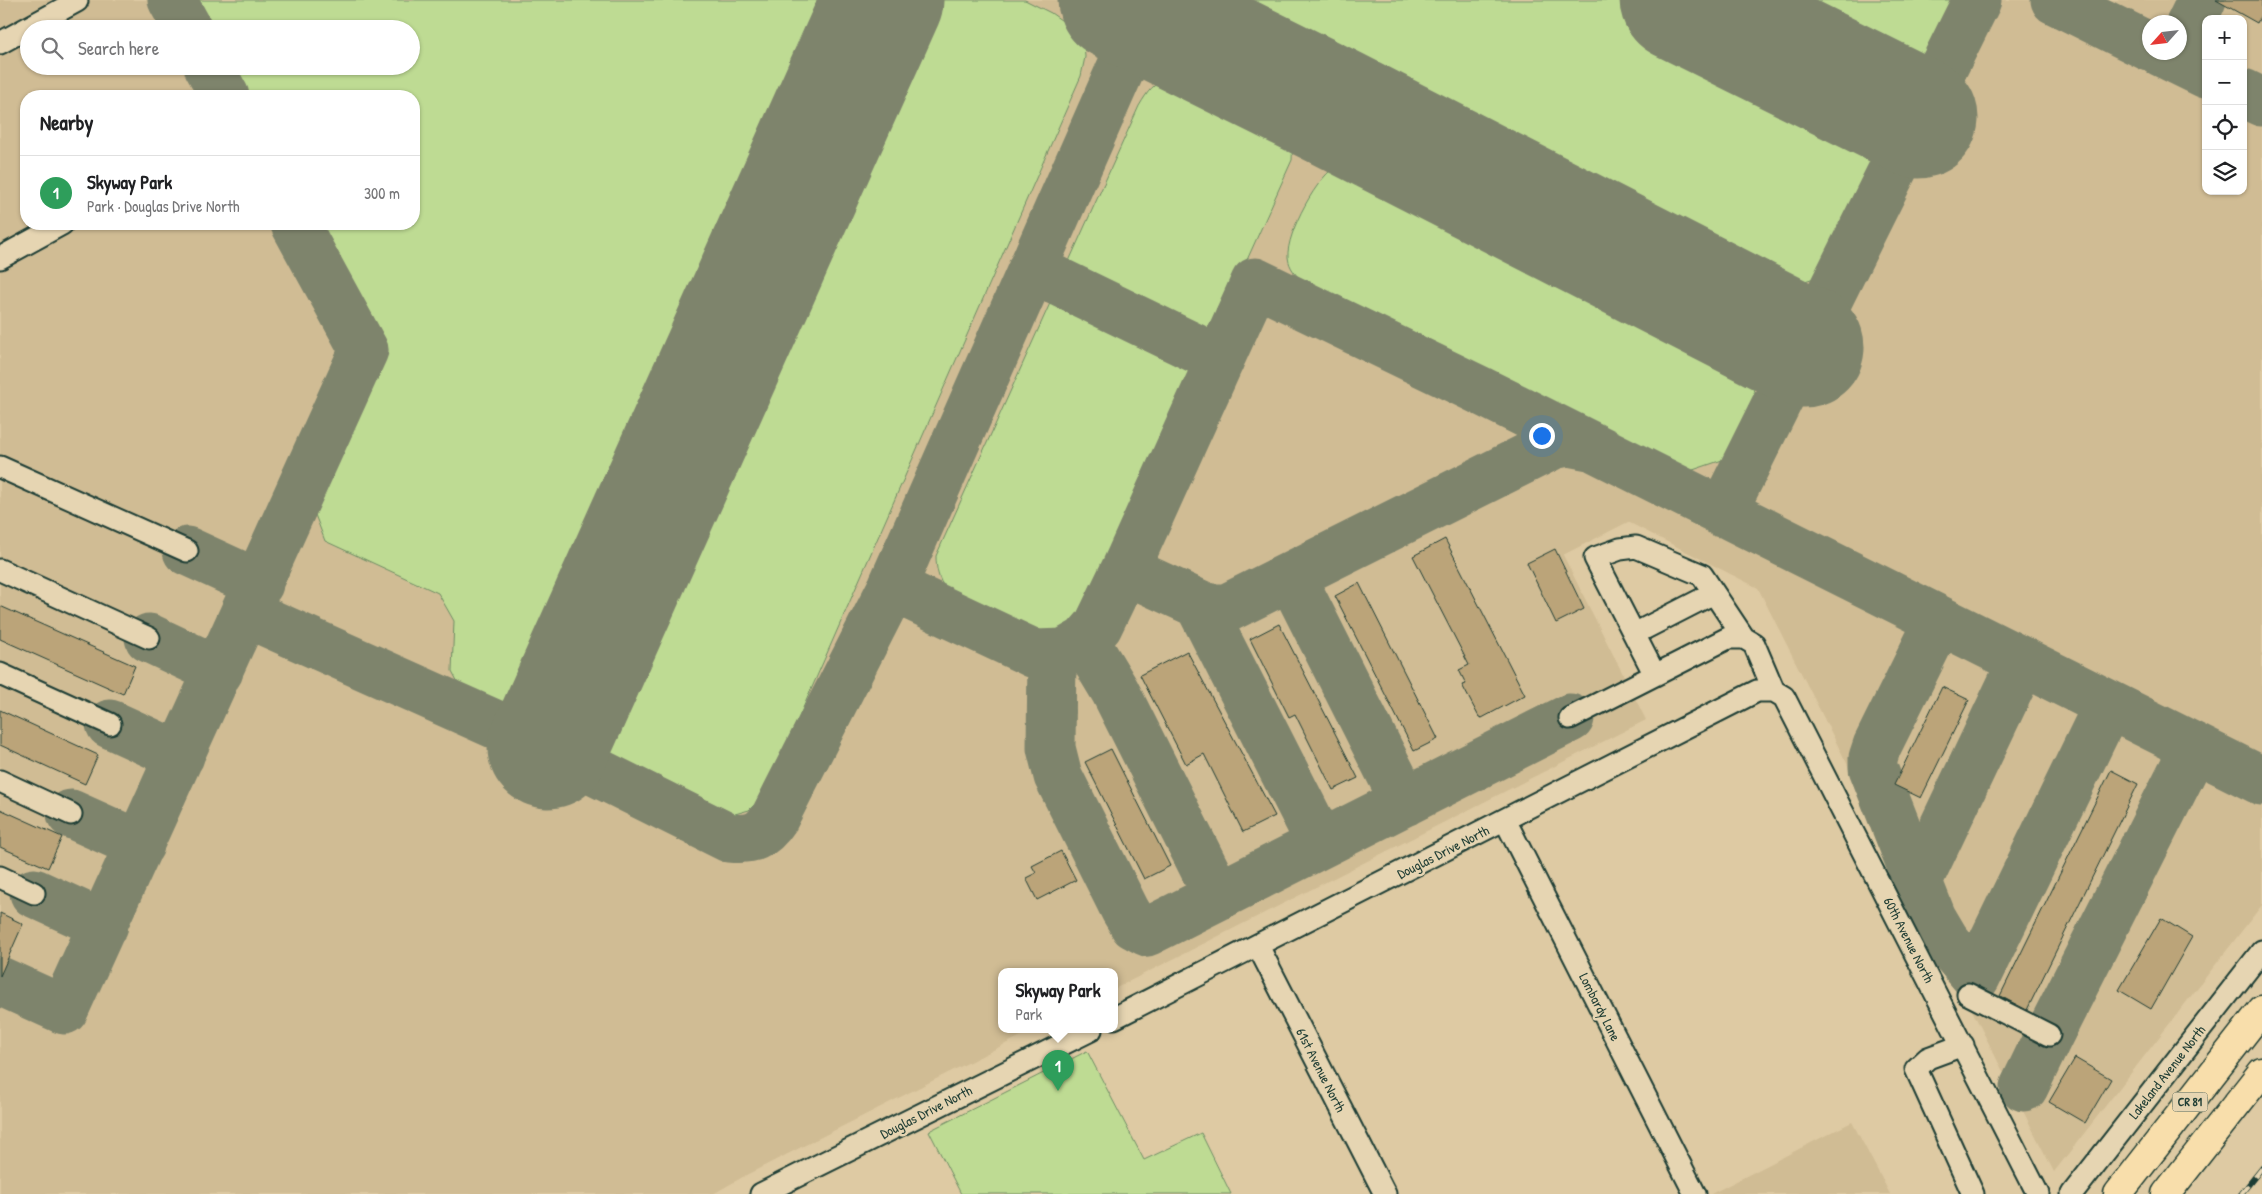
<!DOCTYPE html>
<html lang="en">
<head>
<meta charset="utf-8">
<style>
  body { margin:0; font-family:"Patrick Hand",sans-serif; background:#f2f2f2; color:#202124 }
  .controls { position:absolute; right:15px; top:15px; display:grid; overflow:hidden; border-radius:10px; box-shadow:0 1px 4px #0004 }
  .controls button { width:45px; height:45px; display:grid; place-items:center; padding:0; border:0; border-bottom:1px solid #e0e0e0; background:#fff; color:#202124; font:25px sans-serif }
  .compass { position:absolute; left:2142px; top:15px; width:45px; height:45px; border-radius:50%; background:#fff; box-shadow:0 1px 4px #0004; rotate:243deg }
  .you { position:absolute; left:1541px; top:435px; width:18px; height:18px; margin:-12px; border:4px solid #fff; border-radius:50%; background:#1a73e8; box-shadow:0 0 0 8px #1a73e833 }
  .badge { display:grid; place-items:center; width:32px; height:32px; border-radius:50%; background:#d1495b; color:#fff; font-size:16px; font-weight:700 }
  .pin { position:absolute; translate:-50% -41px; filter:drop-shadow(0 1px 2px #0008) }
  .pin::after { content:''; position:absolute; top:26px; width:18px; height:15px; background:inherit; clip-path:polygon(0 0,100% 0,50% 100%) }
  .popup { position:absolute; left:998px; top:968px; width:120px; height:65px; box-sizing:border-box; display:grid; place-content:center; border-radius:10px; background:#fff; filter:drop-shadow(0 1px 4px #0005); font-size:16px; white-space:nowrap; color:#757577 }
  .popup b { font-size:19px; color:#202124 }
  .popup::after { content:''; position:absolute; left:50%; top:100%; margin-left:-10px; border:10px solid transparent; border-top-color:#fff }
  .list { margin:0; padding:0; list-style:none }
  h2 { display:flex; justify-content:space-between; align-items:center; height:65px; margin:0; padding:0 20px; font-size:21px }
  h2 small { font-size:16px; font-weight:400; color:#757577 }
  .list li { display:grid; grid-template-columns:32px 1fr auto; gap:15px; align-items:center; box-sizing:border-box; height:75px; padding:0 20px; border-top:1px solid #e0e0e0 }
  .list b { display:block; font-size:19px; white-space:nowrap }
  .list p { margin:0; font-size:16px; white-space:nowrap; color:#757577 }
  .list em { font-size:16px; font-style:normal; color:#757577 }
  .icon { flex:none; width:28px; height:28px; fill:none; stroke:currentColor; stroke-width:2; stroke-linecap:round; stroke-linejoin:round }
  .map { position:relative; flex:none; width:2262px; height:1194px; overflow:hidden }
  .search { position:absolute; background:#fff; box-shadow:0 1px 4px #0004; left:20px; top:20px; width:400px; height:55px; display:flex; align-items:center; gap:12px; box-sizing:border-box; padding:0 18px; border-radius:28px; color:#757577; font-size:19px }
  .panel { position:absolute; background:#fff; box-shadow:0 1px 4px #0004; left:20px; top:90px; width:400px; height:140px; border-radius:20px }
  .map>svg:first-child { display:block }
  .built { fill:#d0bc94; fill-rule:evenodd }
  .green { fill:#bedb93; stroke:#6e8c64 }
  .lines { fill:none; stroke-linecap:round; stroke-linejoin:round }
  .taxiway { stroke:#7e846c; stroke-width:49 }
  .runway { stroke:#7e846c; stroke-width:121 }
  .building { fill:#bba479; stroke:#1f3d34 }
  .minor-casing { stroke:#1f3d34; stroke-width:25 }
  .highway-casing { stroke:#1f3d34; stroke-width:31 }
  .minor { stroke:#e6d5b2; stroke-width:21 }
  .highway { stroke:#f8deab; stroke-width:28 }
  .rail-casing { stroke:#1f3d34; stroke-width:5.5 }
  .rail { stroke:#e6d5b2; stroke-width:4; stroke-dasharray:11; stroke-linecap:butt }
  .labels { text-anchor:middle; stroke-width:5; stroke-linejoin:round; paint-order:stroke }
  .shield { fill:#e6d5b2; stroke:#5b6b5a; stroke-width:1 }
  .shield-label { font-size:12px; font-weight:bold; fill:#1f3d34 }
  .street-label { font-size:14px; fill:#1f3d34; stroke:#e6d5b2 }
</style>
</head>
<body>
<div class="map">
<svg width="2262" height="1194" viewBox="0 0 2262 1194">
  <rect width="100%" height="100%" fill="#decaa3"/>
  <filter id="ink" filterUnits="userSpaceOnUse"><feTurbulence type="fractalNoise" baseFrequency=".02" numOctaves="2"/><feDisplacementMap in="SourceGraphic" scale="10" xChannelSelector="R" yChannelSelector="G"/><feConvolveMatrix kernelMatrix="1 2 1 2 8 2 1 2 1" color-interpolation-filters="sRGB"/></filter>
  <g filter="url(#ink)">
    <path class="built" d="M0,0h2262v905l-208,267 -296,-584 -130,-66 -65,33 83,165 -532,269v-17h-112v58h31l-285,144 -35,20h-713zM2206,19h37v172h-37zM2150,22h30v30h-30zM29,29h382v37h-382zM26,96h388v128h-388z
      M1852,1122l38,72h-179z"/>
    <path class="green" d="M192,0h652l-310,696 -28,16 -43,-20 -11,-21 2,-50 -16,-28 -113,-52 -11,-29 63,-141 -11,-49 -53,-98h101v-128h-170l-16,-30h183v-37h-203z
      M920,0h105l26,13 27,19 6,12 1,13 -4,19 -304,691 -17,32 -11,11 -14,4 -22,-2 -101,-52 -12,-19 -3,-12z
      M1202,0h749l4,13 -132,262 -51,17 -39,-15 -327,-161 -100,-52 -64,-27 -26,-15z
      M1170,78l37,9 70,36c15,11 16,19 15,37l-208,462c-13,11 -24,15 -41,17 -23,-11 -81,-33 -97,-50 -8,-9 -10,-22 -10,-33l203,-450c9,-15 14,-23 31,-28z
      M1352,163l19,6 370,180 17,56 -21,50 -53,18 -380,-190c-8,-8 -15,-15 -16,-26 -2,-23 30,-84 52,-93 4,-1 9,-1 12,-1z
      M1087,1051l57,109 57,-27 30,61h-270l-32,-63z"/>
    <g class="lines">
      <path class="taxiway" d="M172,0l16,29
        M2055,0l95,47
        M2180,45l22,-45
        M2161,52l45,22
        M208,66l17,30
        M2243,93l19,9
        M1032,269l188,91
        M1722,513l255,-513
        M187,551l72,33
        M1125,570l83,38h19l326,-163 15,-3 21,4
        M1291,576l114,226
        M892,587l143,67 29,-1 21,-12 13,-15 27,-56 130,-288 224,108 783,391
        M1199,604l122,240
        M246,613l302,135 181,90c23,2 33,-1 46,-21l117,-230 259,-587
        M1939,621l-62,125 -4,12v10l59,150 13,22 31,37 132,-272
        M149,638l70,33
        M1085,641l30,50 103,205
        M1052,655l-1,93 7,28 67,134 9,15 13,7 423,-214
        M110,724l70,32
        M71,814l69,31
        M1917,883l105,-221
        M34,893l70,32
        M0,981l64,29 300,-660 -69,-126
        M2024,1087l25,-52 145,-287"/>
      <path class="runway" d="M1118,0l216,107 470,240
        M1680,0l238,118
        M548,748l335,-748"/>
    </g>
    <path class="building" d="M2216,0h46v13l-5,10z
      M1445,539l80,156 -43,23 -3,-1 -17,-32 4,-1 -7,-14 10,-5 -56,-109z
      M1555,549l29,60 -28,14 -29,-60z
      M1359,583l79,156 -24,12 -79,-155z
      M0,606l135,60 -12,28 -123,-55z
      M1279,624l79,154 -25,12 -38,-76 -6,3 -39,-78z
      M1187,651l88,165 -32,16 -39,-78 -18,10 -46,-89z
      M1942,687l27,13 -48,98 -27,-13z
      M0,710l98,45 -13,29 -85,-39z
      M1111,749l59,117 -26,13 -59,-117z
      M2111,770l27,14 -111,226 -27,-14z
      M0,809l62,28 -14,31 -48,-21z
      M1061,851l15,29 -39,20 -11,-22 10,-5 -4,-7z
      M0,913l23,11 -23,52z
      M2161,918l31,19 -41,72 -32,-19z
      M2075,1058l36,21 -26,44 -36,-21z"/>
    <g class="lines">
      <defs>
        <path id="minor" d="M0,43l77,-42
          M0,258l62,-34
          M0,467l187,84
          M0,570l149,68
          M1634,634l80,-41
          M0,674l110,50
          M1655,675l-60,-117 25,-9 16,-2 66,28 42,63
          M1774,691l10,6 254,497
          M1570,718l158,-80h16l10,6 20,47
          M0,781l71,33
          M1505,820l190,374
          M0,877l34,16
          M1258,946l127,248
          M1968,994l81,41
          M1114,1018l643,-327h17
          M1963,1045l-35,13 -12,11 57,125
          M761,1194l330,-164
          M2072,1194l190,-243"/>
        <path id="highway" d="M2118,1194l144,-184
          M2166,1194l96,-122"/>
      </defs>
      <use href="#minor" class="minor-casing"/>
      <use href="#highway" class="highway-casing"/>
      <use href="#minor" class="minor"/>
      <use href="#highway" class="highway"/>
      <defs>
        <path id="rail" d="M2241,1194l21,-26"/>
      </defs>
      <use href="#rail" class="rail-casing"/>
      <use href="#rail" class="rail"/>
    </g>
  </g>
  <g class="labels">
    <rect class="shield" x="2172.5" y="1092.5" width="35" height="19" rx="4"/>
    <g class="shield-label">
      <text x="2190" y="1106">CR 81</text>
    </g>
    <g class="street-label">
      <text transform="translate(1443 852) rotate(-27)" y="5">Douglas Drive North</text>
      <text transform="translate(1909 940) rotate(63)" y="5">60th Avenue North</text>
      <text transform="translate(1600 1007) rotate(63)" y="5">Lombardy Lane</text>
      <text transform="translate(1321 1070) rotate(63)" y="5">61st Avenue North</text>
      <text transform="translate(2167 1072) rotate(-52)" y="5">Lakeland Avenue North</text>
      <text transform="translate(926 1112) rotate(-27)" y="5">Douglas Drive North</text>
    </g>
  </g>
</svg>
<div class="controls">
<button>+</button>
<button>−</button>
<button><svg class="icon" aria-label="locate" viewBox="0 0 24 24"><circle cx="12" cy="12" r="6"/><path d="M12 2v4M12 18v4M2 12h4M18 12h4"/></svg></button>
<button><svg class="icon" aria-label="layers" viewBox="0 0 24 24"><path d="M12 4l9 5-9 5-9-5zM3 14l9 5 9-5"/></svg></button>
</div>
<svg class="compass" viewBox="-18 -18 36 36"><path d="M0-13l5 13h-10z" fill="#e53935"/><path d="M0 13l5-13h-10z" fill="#757577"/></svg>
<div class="you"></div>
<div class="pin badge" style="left:1058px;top:1091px;background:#2e9e5b">1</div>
<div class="popup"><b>Skyway Park</b>Park</div>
<div class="search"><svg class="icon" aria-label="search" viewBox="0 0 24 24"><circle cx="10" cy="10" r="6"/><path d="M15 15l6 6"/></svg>Search here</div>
<section class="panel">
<h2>Nearby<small></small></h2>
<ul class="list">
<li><span class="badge" style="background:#2e9e5b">1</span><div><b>Skyway Park</b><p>Park · Douglas Drive North</p></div><em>300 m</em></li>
</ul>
</section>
</div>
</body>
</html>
